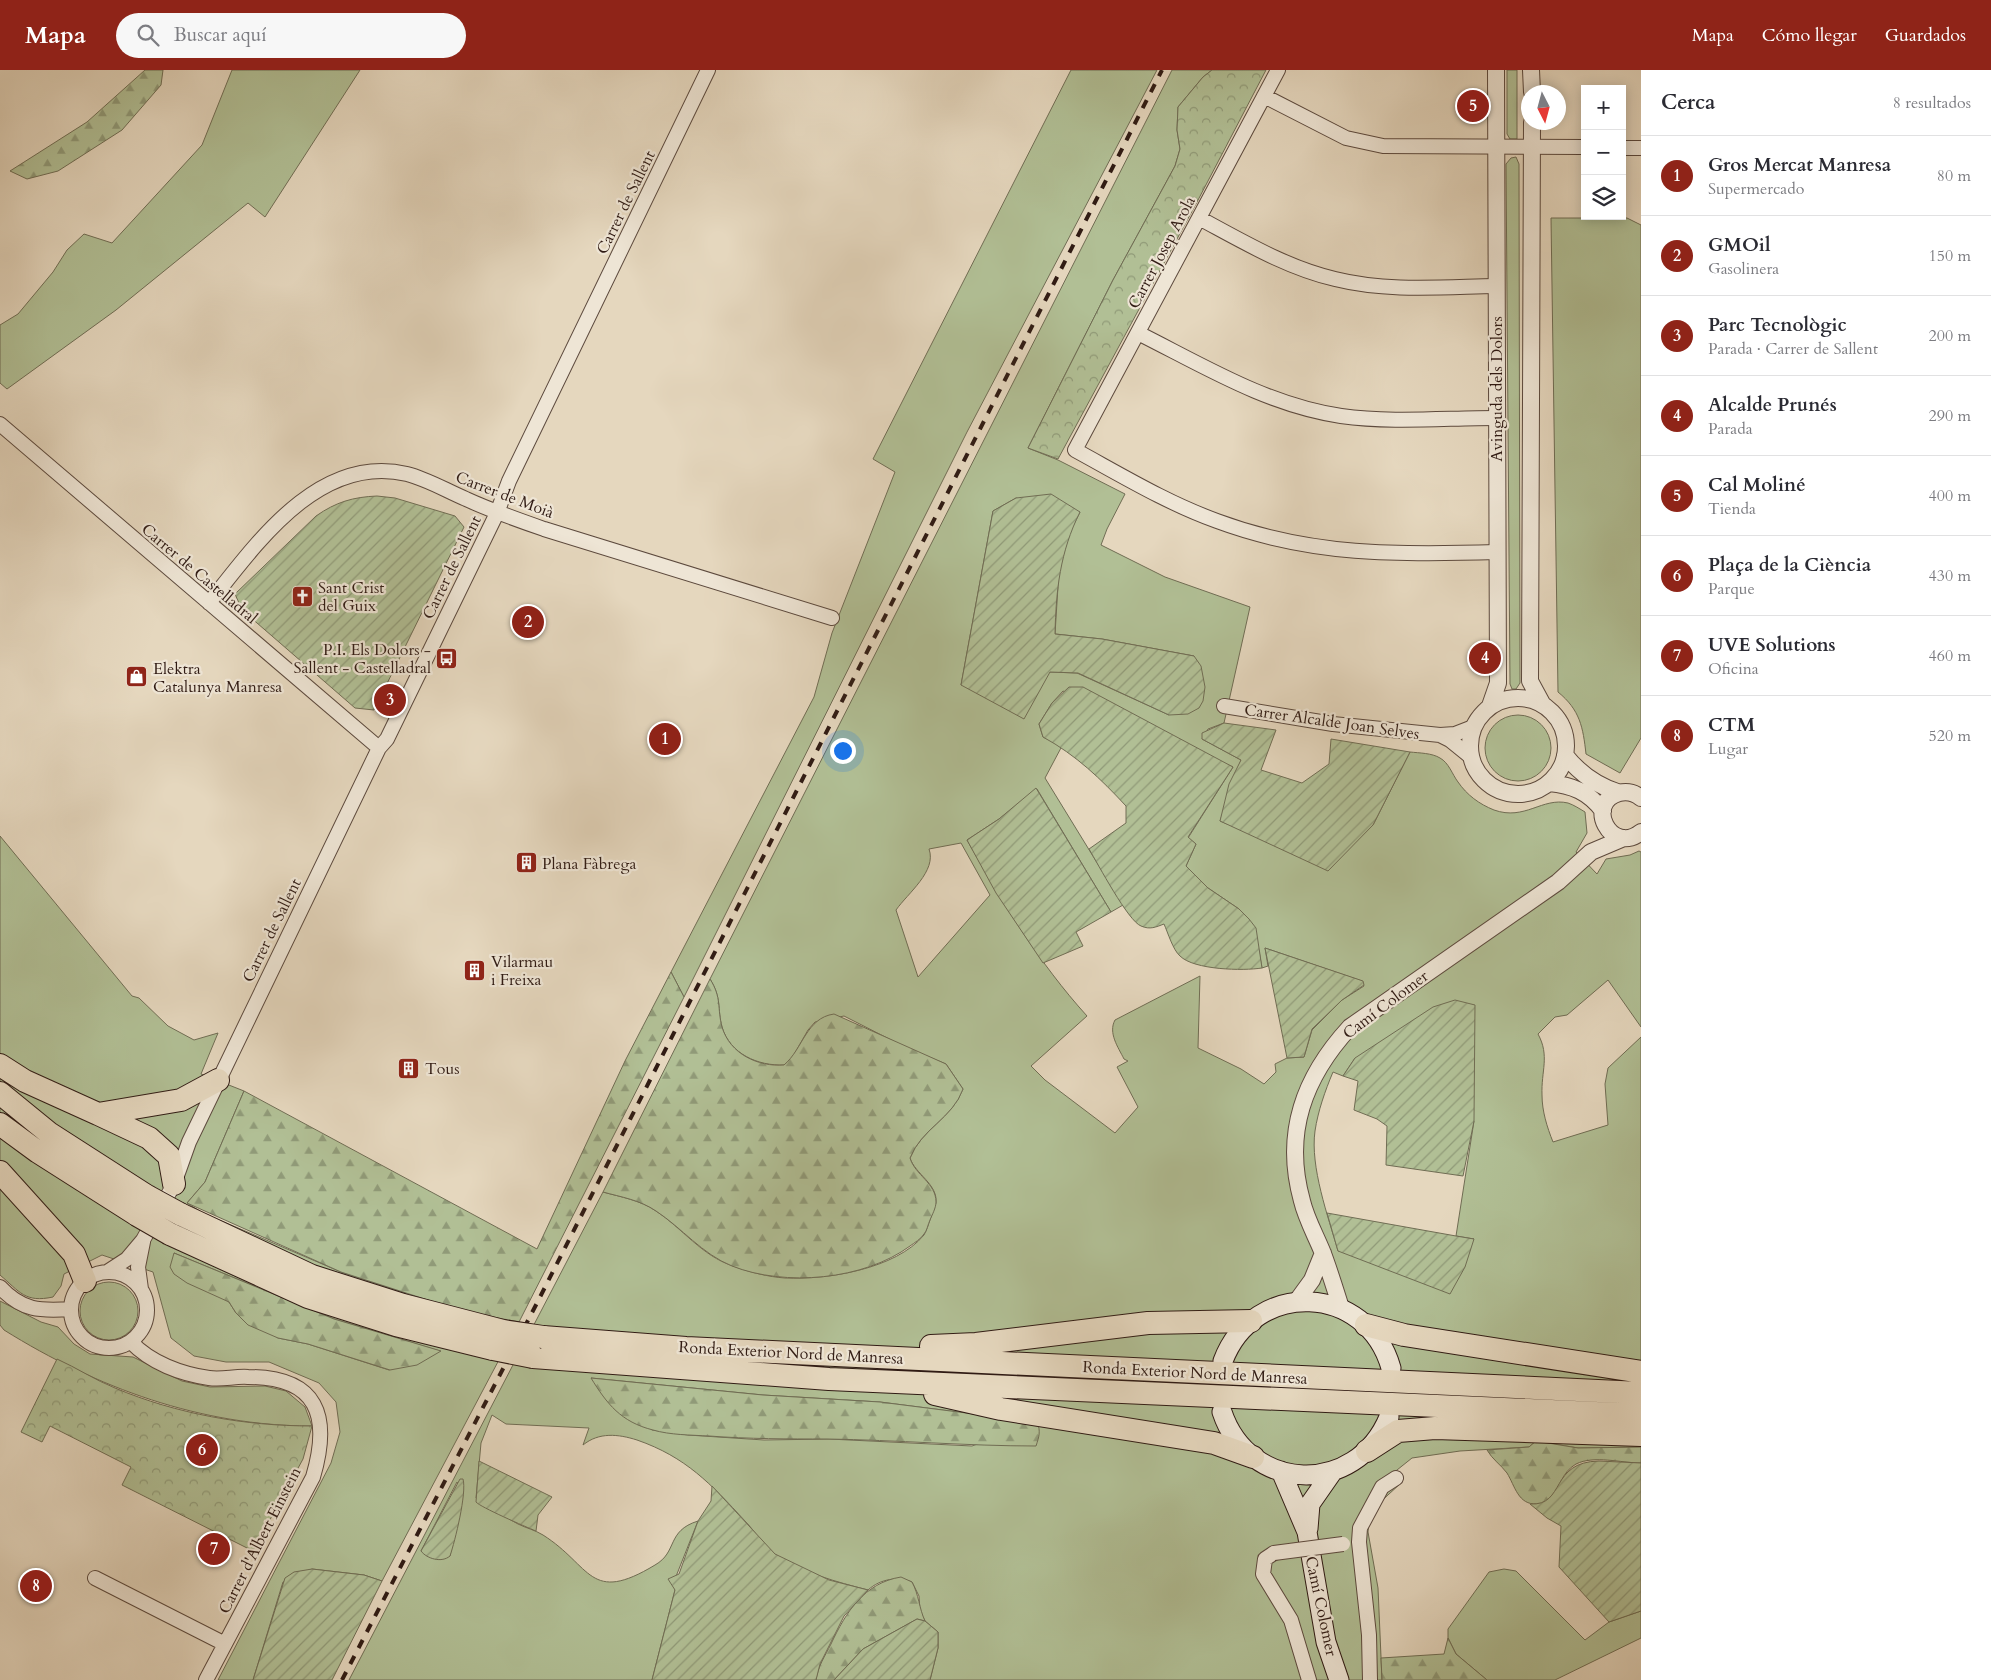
<!DOCTYPE html>
<html lang="es">
<head>
<meta charset="utf-8">
<style>
  body { margin:0; font-family:Cardo,serif; background:#f7f7f7; color:#2b2b33 }
  .controls { position:absolute; right:15px; top:15px; display:grid; overflow:hidden; border-radius:0px; box-shadow:0 2px 12px #0003 }
  .controls button { width:45px; height:45px; display:grid; place-items:center; padding:0; border:0; border-bottom:1px solid #e1e1e2; background:#fff; color:#2b2b33; font:25px sans-serif }
  .compass { position:absolute; left:1521px; top:15px; width:45px; height:45px; border-radius:50%; background:#fff; box-shadow:0 2px 12px #0003; rotate:174deg }
  .you { position:absolute; left:842px; top:680px; width:18px; height:18px; margin:-12px; border:4px solid #fff; border-radius:50%; background:#1a73e8; box-shadow:0 0 0 8px #1a73e833 }
  .badge { display:grid; place-items:center; width:32px; height:32px; border-radius:50%; background:#8f2418; color:#fff; font-size:16px; font-weight:700 }
  .pin { position:absolute; translate:-50% -50%; border:2px solid #fff; box-shadow:0 1px 5px #0006 }
  .list { margin:0; padding:0; list-style:none }
  h2 { display:flex; justify-content:space-between; align-items:center; height:65px; margin:0; padding:0 20px; font-size:21px }
  h2 small { font-size:16px; font-weight:400; color:#7c7c81 }
  .list li { display:grid; grid-template-columns:32px 1fr auto; gap:15px; align-items:center; box-sizing:border-box; height:80px; padding:0 20px; border-top:1px solid #e1e1e2 }
  .list b { display:block; font-size:19px; white-space:nowrap }
  .list p { margin:0; font-size:16px; white-space:nowrap; color:#7c7c81 }
  .list em { font-size:16px; font-style:normal; color:#7c7c81 }
  .icon { flex:none; width:28px; height:28px; fill:none; stroke:currentColor; stroke-width:2; stroke-linecap:round; stroke-linejoin:round }
  .map { position:relative; flex:none; width:1641px; height:1610px; overflow:hidden }
  header { display:flex; align-items:center; gap:30px; box-sizing:border-box; height:70px; padding:0 25px; background:#8f2418; color:#fff }
  header strong { font-size:24px }
  nav { display:flex; gap:28px; margin-inline-start:auto; font-size:18px }
  .search { width:350px; height:45px; background:#f7f7f7; display:flex; align-items:center; gap:12px; box-sizing:border-box; padding:0 18px; border-radius:28px; color:#7c7c81; font-size:19px }
  main { display:flex }
  aside { flex:1; background:#fff }
  .map>svg:first-child { display:block }
  .grass { fill:#b1bf95; stroke:#706d54; fill-rule:evenodd }
  .forest { fill:url(#forest-firs); stroke:#706d54 }
  .park { fill:url(#park-crowns); stroke:#706d54 }
  .garden { fill:url(#garden-furrows); stroke:#706d54 }
  .lines { fill:none; stroke-linecap:round; stroke-linejoin:round }
  .minor-casing { stroke:#5d4a3e; stroke-width:16 }
  .tertiary-casing { stroke:#5d4a3e; stroke-width:18 }
  .secondary-casing { stroke:#301b14; stroke-width:21 }
  .trunk-casing { stroke:#301b14; stroke-width:24 }
  .minor { stroke:#eee5d5; stroke-width:14 }
  .tertiary { stroke:#eee5d5; stroke-width:16 }
  .secondary { stroke:#eee5d5; stroke-width:19 }
  .trunk { stroke:#e5d7be; stroke-width:22 }
  .rail { stroke:#301b14; stroke-width:4; stroke-dasharray:9 9; stroke-linecap:butt }
  .minor-bridge-casing { stroke:#5d4a3e; stroke-width:16; stroke-linecap:butt }
  .trunk-bridge-casing { stroke:#301b14; stroke-width:24; stroke-linecap:butt }
  .minor-bridge { stroke:#eee5d5; stroke-width:14 }
  .trunk-bridge { stroke:#e5d7be; stroke-width:22 }
  .labels { text-anchor:middle; stroke-width:4.5; stroke-linejoin:round; paint-order:stroke }
  .street-label { font-size:16px; fill:#301b14; stroke:#eee5d5 }
  .poi-label { font-size:16px; fill:#301b14; stroke:#eee5d5; text-anchor:start }
</style>
</head>
<body>
<header>
<strong>Mapa</strong>
<div class="search"><svg class="icon" aria-label="search" viewBox="0 0 24 24"><circle cx="10" cy="10" r="6"/><path d="M15 15l6 6"/></svg>Buscar aquí</div>
<nav><a>Mapa</a><a>Cómo llegar</a><a>Guardados</a></nav>
</header>
<main>
<div class="map">
<svg width="1641" height="1610" viewBox="0 0 1641 1610">
  <defs>
    <pattern id="forest-firs" width="22" height="20" patternUnits="userSpaceOnUse" patternTransform="scale(1.25)"><rect width="22" height="20" fill="#b1bf95"/><path d="M5 1l3.5 6h-7zM16 11l3.5 6h-7z" fill="#909a78"/></pattern>
    <pattern id="park-crowns" width="20" height="18" patternUnits="userSpaceOnUse" patternTransform="scale(1.25)"><rect width="20" height="18" fill="#b1bf95"/><path d="M2 6a3 3 0 1 1 6 0M12 15a3 3 0 1 1 6 0" fill="none" stroke="#909a78"/></pattern>
    <pattern id="garden-furrows" width="10" height="10" patternUnits="userSpaceOnUse" patternTransform="scale(1.25)"><rect width="10" height="10" fill="#b1bf95"/><path d="M-1 1l2-2M0 10L10 0M9 11l2-2" fill="none" stroke="#909a78"/></pattern>
  </defs>
  <rect width="100%" height="100%" fill="#e5d7be"/>
  <filter id="stains"><feTurbulence type="fractalNoise" baseFrequency=".004" numOctaves="4"/><feColorMatrix values="0 0 0 0 .2 0 0 0 0 .09 0 0 0 0 .02 0 0 0 .5 -.17"/></filter>
  <radialGradient id="worn" r=".72"><stop offset=".6" stop-color="#630" stop-opacity="0"/><stop offset="1" stop-color="#630" stop-opacity=".3"/></radialGradient>
  <path class="grass" d="M232,0h128l-95,147 -17,-14 -132,107 -109,79 -7,-6v-58l18,-11 35,-42 14,-22 17,-16 28,9 90,-98z
    M1071,0h86l-190,362 -283,565 -13,-25 143,-275 18,-64 63,-161 -22,-13z
    M1172,0h40l-9,7 -25,30 -1,23 3,19 -5,17 -62,114 -85,168 30,12 67,34 -18,35 -6,16 64,32 85,30 -26,116 -16,6 -6,10 39,21 -21,61 51,21 102,-17 37,-73c9,1 22,1 30,6 9,5 12,16 18,24 9,13 21,22 36,28 31,11 48,-13 74,-7 6,2 12,6 17,9l2,21 -11,19 21,22 9,-15 24,-4 9,-4 2,1v175l-33,-47 -41,35 -12,2 -17,17c12,22 3,37 4,61 0,16 5,32 11,47l55,-17 -3,-41 3,-16 33,-31v410l-63,1 -42,-7 -7,6 -69,4 -48,7 -20,16 9,9 -25,23 -7,13 -1,13 10,56 4,92h-452l8,-32v-16l-13,-11 -5,-10 -1,-15 -7,-14c-14,-6 -32,-3 -44,8 -31,-8 -65,-17 -92,-35 -12,-8 -21,-24 -31,-34 -34,-37 -59,-64 -108,-81 -19,-6 -38,-8 -54,5l6,-17 -83,-4 -14,-9 -11,28 -5,55c13,10 28,18 42,26 8,4 17,6 25,11 49,31 46,70 112,30 23,-13 11,-34 43,-44l-25,63 2,6 -23,90h-303l254,-488c18,5 37,8 53,19 26,17 46,45 77,55 16,6 36,11 52,12 42,2 111,-9 139,-43 3,-5 5,-13 7,-18 1,-4 4,-10 5,-14 2,-19 -21,-29 -26,-45 11,-29 43,-40 53,-69l-17,-25 -41,-17 -61,-31 -29,6 -7,8 -16,28 -8,7c-26,1 -54,-11 -62,-38 -5,-19 0,-29 -12,-48zM1016,428l64,14 -10,20 -11,38 -4,64 47,5 92,17 -25,59 -92,-42 -27,-1 -89,13 32,-174zM1063,621l170,76 -45,71 8,6 -10,22 22,22 31,21 20,42 3,17 6,-2 -3,-18 97,33 2,5 -22,14 -30,30 -8,27 -17,1 -12,6 1,8 -12,12 -23,-15 -43,-21 2,-72 -85,44c-7,13 3,27 9,39l4,2 -11,6 21,40 -23,26 -70,-53 -14,-14 56,-50c-48,-53 -85,-114 -120,-176l32,-21 38,-30 74,123 12,-7 -78,-127 17,-32 -19,-9 -4,-13 13,-21zM961,773l29,52 -72,82 -22,-67c12,-17 41,-39 33,-61zM1355,988l119,63 -18,115 18,3 -136,12c-10,-35 -28,-84 -23,-120 3,-20 10,-40 18,-59l10,4zM591,1308l172,17 117,7 156,20 -64,24 -143,-7 -65,1 -76,-5 -36,-5zM457,1412l6,11 -13,63c-11,5 -21,3 -29,-5z
    M1507,0h10v69h-7l-3,-5z
    M1516,87l3,7 1,519 -4,6h-4l-2,-5 -4,-520 5,-6z
    M1551,148h76l14,7v513l-21,35 -34,-19c-3,-27 -6,-44 -28,-62z
    M1485 678a33 33 0 1 1 66 0a33 33 0 1 1-66 0Z
    M0,766l132,160 7,2 29,28 26,14 24,-7 -17,41 43,17 -39,91 -18,21 16,10 138,59 121,39 57,11 -137,259 -18,-6 -52,-6 -29,13 -30,98h-35l113,-217 9,-31 -4,-30 -17,-19 -50,-21h-43l-32,-6 -23,-18 -18,-66 -51,-17 -38,19 -3,12 -8,11c-28,6 -33,-5 -53,-22zM174,1183l160,66 106,32 -51,19 -81,-26 -30,-6 -42,-25 -7,-11z
    M80 1241a29 29 0 1 1 58 0a29 29 0 1 1-58 0Z
    M0,1231l41,21 17,5 16,17 16,10 43,3 49,24 28,6 55,-1 21,5 19,16 7,19c-111,0 -215,-38 -308,-96l-4,-5z
    M1504,1499l12,2 69,69 24,-18 32,-11v27l-86,42h-68l-31,-26 -8,-16v-9l41,-57z"/>
  <path class="forest" d="M145,0h18l-2,15 -39,45 -64,41 -31,8 -17,-8 77,-49z
    M671,902l13,25 -165,325 -57,-11 -121,-39 -154,-69 18,-21 39,-91 293,158 88,-188z
    M710,909c12,19 7,29 12,48 8,27 36,40 62,38 19,-16 22,-47 50,-51l112,50 17,25c-10,29 -42,40 -53,69 5,17 26,25 26,44 0,6 -4,13 -6,18 -2,4 -3,11 -6,14 -3,5 -10,9 -14,12 -46,34 -125,41 -178,20 -30,-12 -50,-38 -76,-55 -16,-11 -35,-14 -53,-19z
    M174,1183l160,66 107,32 -24,14 -27,5 -82,-26 -30,-6 -30,-13 -12,-12 -7,-11 -42,-19 -13,-9 -4,-7z
    M591,1308l172,17 117,7 157,20c4,9 2,15 -1,24 -69,0 -139,-6 -209,-7 -39,0 -78,0 -118,-3 -18,-1 -39,-1 -56,-6 -32,-8 -46,-26 -62,-52z
    M1536,1371l42,7 63,-1v16c-20,0 -47,-8 -65,1 -14,8 -16,23 -25,34 -4,4 -9,6 -14,6 -19,1 -22,-18 -30,-31 -6,-8 -15,-14 -20,-23l42,-3z
    M901,1507l11,5c7,13 7,26 13,39l-8,-2 -54,30 -29,31h-18c2,-14 9,-24 15,-36 15,-32 33,-61 70,-67z
    M1448,1568l8,16 31,26h-105l-1,-22 63,-4z"/>
  <path class="park" d="M1212,0h54l-69,132 -139,257 -30,-11 85,-168 62,-114 5,-17 -3,-19 1,-23 25,-30z
    M57,1289c20,9 38,21 58,29 62,26 130,38 197,38l-9,33 -50,92 -131,-66 9,-18 -81,-41 -8,16 -21,-10z"/>
  <path class="garden" d="M1051,424l29,18c-20,40 -24,78 -25,122l47,5 92,17 7,10 4,21 -2,14 -4,7 -11,6 -19,1 -91,-42 -28,-1 -26,47 -63,-34 32,-174 23,-13z
    M377,426l18,2 60,18 9,11 -90,183 -19,-2 -113,-98 -7,-16 81,-78c20,-14 37,-19 61,-20z
    M1069,617h14l150,80 -45,70 8,7 -10,22 22,22 31,21 10,10 7,9 6,40c-19,3 -68,2 -82,-12 -7,-6 -12,-23 -16,-32 -8,3 -14,6 -23,2 -13,-5 -43,-62 -52,-77l37,-26v-17c-25,-27 -50,-51 -83,-69l-4,-13 13,-21z
    M1224,653l52,7 -15,40 41,13 27,-19 2,-25 79,13 -37,73 -45,46 -108,-50 9,-37 12,-24 -39,-21v-6z
    M1036,718l75,124 -35,20 7,14 -40,17 -47,-70 -29,-53 32,-21z
    M1265,878l98,33 1,4 -22,15 -30,29 -8,28 -17,1z
    M1455,930l20,5 -1,116 -11,55 -77,-11 1,-39 -10,-7 -23,-9 4,-29 -15,-5 12,-18 78,-51z
    M1327,1143l129,23 18,3 -9,28 -15,27 -112,-43z
    M479,1391l73,36 -14,18 -2,16c-10,-4 -56,-24 -60,-29z
    M1599,1391l42,2v148l-32,11 -50,-55 2,-41 -14,-8 -17,-14c36,2 19,-42 69,-43z
    M460,1409h3c4,14 -8,62 -13,77 -8,7 -23,3 -29,-5z
    M712,1416l63,68 54,26 39,10 -24,26 -24,48 -4,16h-164l23,-90 -7,-11 11,-5 19,-53 13,-20z
    M312,1499l52,6 18,6 -50,99h-79l32,-102 9,-6z
    M917,1549l8,2 13,11v16l-8,32h-96l29,-31z"/>
  <g class="lines">
    <defs>
      <path id="minor" d="M1278,0l-203,380c46,25 92,53 142,71 94,35 181,34 280,31
        M1264,26l82,42 37,8 202,1
        M1622,78h19
        M1199,148c43,23 88,50 136,61 52,13 107,8 161,7
        M1138,263c66,33 129,72 203,83 50,7 104,2 155,2
        M0,354l379,324
        M209,533c47,-59 110,-150 198,-129 20,5 40,17 59,25 26,12 52,21 78,30l288,89
        M1224,636l109,18 107,11 15,-1 18,-7
        M1440,665l10,5 21,17
        M71 1240a38 38 0 1 1 76 0a38 38 0 1 1-76 0Z
        M107,1202l20,-13 16,-19 31,-56 15,-42 190,-394 8,-9 110,-226 12,-32 199,-411
        M0,1217c22,24 40,24 71,22
        M141,1219l-3,-22 5,-25
        M131,1272c20,21 50,32 78,36 13,2 26,-2 39,-1 70,0 83,39 65,100l-107,203
        M1274,1483l-9,6 -2,15 28,46 18,60
        M95,1508l130,66
        M1370,1610l-1,-45 -10,-93 1,-14 22,-41 14,-9"/>
      <path id="tertiary" d="M1531,0l1,22
        M1532,52l-2,559 13,24
        M1470 676a48 48 0 1 1 96 0a48 48 0 1 1-96 0Z
        M1490,636l8,-23 -2,-613
        M1565,685c15,19 32,31 55,38
        M1549,713c23,2 40,9 54,28
        M1641,728c-6,-5 -14,-7 -22,-5 -35,10 -8,63 22,39
        M1296,1232l16,-22 11,-27
        M1341,1238c-6,-19 -12,-39 -19,-57 -7,-17 -16,-33 -20,-50 -19,-68 2,-124 48,-174l208,-145 33,-30 33,-14"/>
      <path id="secondary" d="M1223,1291c31,-82 144,-78 168,7
        M1222,1342c27,81 134,85 167,5
        M1281,1401l26,61 19,110 13,38
        M1308,1459l2,-25 23,-33"/>
      <path id="trunk" d="M0,995l25,16 73,33 83,-14 37,-20
        M0,1023l49,40 98,63
        M98,1044l51,24 20,18 5,28
        M0,1054l38,28 99,63
        M0,1102l74,82 11,27
        M180,1144l132,62 91,29 100,26
        M170,1164l138,63 88,28 97,24
        M1366,1255l38,10 237,37
        M543,1267l143,11 955,45
        M931,1276l45,-2 172,-21 103,-2
        M533,1287l296,22 812,36
        M935,1324l66,15 213,34 39,14
        M1367,1381l31,-20 37,-3 206,7"/>
    </defs>
    <use href="#minor" class="minor-casing"/>
    <use href="#tertiary" class="tertiary-casing"/>
    <use href="#secondary" class="secondary-casing"/>
    <use href="#trunk" class="trunk-casing"/>
    <use href="#minor" class="minor"/>
    <use href="#tertiary" class="tertiary"/>
    <use href="#secondary" class="secondary"/>
    <use href="#trunk" class="trunk"/>
    <path class="rail" d="M342,1610l195,-377 625,-1233"/>
    <defs>
      <path id="minor-bridge" d="M1274,1483l69,-9"/>
      <path id="trunk-bridge" d="M147,1126l33,18
        M137,1145l33,19
        M503,1261l40,6
        M493,1279l40,8"/>
    </defs>
    <use href="#minor-bridge" class="minor-bridge-casing"/>
    <use href="#trunk-bridge" class="trunk-bridge-casing"/>
    <use href="#minor-bridge" class="minor-bridge"/>
    <use href="#trunk-bridge" class="trunk-bridge"/>
  </g>
  <defs>
    <symbol id="church-square" viewBox="-11 -11 22 22"><rect x="-9" y="-9" width="18" height="18" rx="4" fill="#8f2418" stroke="#eee5d5"/><path d="M-1.2-6h2.4v3.5h3.3v2.4h-3.3V6h-2.4V-.1h-3.3v-2.4h3.3Z" fill="#fff"/></symbol>
    <symbol id="bus-square" viewBox="-11 -11 22 22"><rect x="-9" y="-9" width="18" height="18" rx="4" fill="#8f2418" stroke="#eee5d5"/><path d="M-5-6H5V4H4V6H2V4H-2V6H-4V4H-5ZM-3.5-4V0h7V-4ZM-3.5 1.2v1.5H-2V1.2ZM2 1.2v1.5H3.5V1.2Z" fill="#fff"/></symbol>
    <symbol id="shop-square" viewBox="-11 -11 22 22"><rect x="-9" y="-9" width="18" height="18" rx="4" fill="#8f2418" stroke="#eee5d5"/><path d="M-5-2.5h2.3a2.7 3.5 0 0 1 5.4 0H5L5.5 6h-11ZM-1.5-2.5h3a1.5 2.3 0 0 0-3 0Z" fill="#fff"/></symbol>
    <symbol id="building-square" viewBox="-11 -11 22 22"><rect x="-9" y="-9" width="18" height="18" rx="4" fill="#8f2418" stroke="#eee5d5"/><path d="M-4-6H4V6H1V3H-1V6H-4ZM-2.5-4.3h1.7v1.8h-1.7ZM.8-4.3h1.7v1.8H.8ZM-2.5-1h1.7V.8h-1.7ZM.8-1h1.7V.8H.8Z" fill="#fff"/></symbol>
  </defs>
  <g fill-rule="evenodd">
    <use href="#church-square" x="290" y="514" width="25" height="25"/>
    <use href="#bus-square" x="434" y="576" width="25" height="25"/>
    <use href="#shop-square" x="124" y="594" width="25" height="25"/>
    <use href="#building-square" x="514" y="780" width="25" height="25"/>
    <use href="#building-square" x="462" y="888" width="25" height="25"/>
    <use href="#building-square" x="396" y="986" width="25" height="25"/>
  </g>
  <g class="labels">
    <g class="street-label">
      <text transform="translate(625 132) rotate(-64)" y="6">Carrer de Sallent</text>
      <text transform="translate(1161 182) rotate(-62)" y="6">Carrer Josep Arola</text>
      <text transform="translate(1496 319) rotate(-90)" y="6">Avinguda dels Dolors</text>
      <text transform="translate(505 424) rotate(21)" y="6">Carrer de Moià</text>
      <text transform="translate(451 497) rotate(-64)" y="6">Carrer de Sallent</text>
      <text transform="translate(200 503) rotate(40)" y="6">Carrer de Castelladral</text>
      <text transform="translate(1332 651) rotate(8)" y="6">Carrer Alcalde Joan Selves</text>
      <text transform="translate(271 860) rotate(-64)" y="6">Carrer de Sallent</text>
      <text transform="translate(1385 934) rotate(-37)" y="6">Camí Colomer</text>
      <text transform="translate(791 1282) rotate(3)" y="6">Ronda Exterior Nord de Manresa</text>
      <text transform="translate(1195 1302) rotate(3)" y="6">Ronda Exterior Nord de Manresa</text>
      <text transform="translate(259 1470) rotate(-63)" y="6">Carrer d'Albert Einstein</text>
      <text transform="translate(1322 1536) rotate(78)" y="6">Camí Colomer</text>
    </g>
    <g class="poi-label">
      <text x="318" y="523">Sant Crist<tspan x="318" dy="18">del Guix</tspan></text>
      <text x="431" y="585" text-anchor="end">P.I. Els Dolors -<tspan x="431" dy="18">Sallent - Castelladral</tspan></text>
      <text x="153" y="604">Elektra<tspan x="153" dy="18">Catalunya Manresa</tspan></text>
      <text x="542" y="799">Plana Fàbrega</text>
      <text x="491" y="897">Vilarmau<tspan x="491" dy="18">i Freixa</tspan></text>
      <text x="425" y="1004">Tous</text>
    </g>
  </g>
  <rect width="100%" height="100%" filter="url(#stains)"/>
  <rect width="100%" height="100%" fill="url(#worn)"/>
</svg>
<div class="controls">
<button>+</button>
<button>−</button>
<button><svg class="icon" aria-label="layers" viewBox="0 0 24 24"><path d="M12 4l9 5-9 5-9-5zM3 14l9 5 9-5"/></svg></button>
</div>
<svg class="compass" viewBox="-18 -18 36 36"><path d="M0-13l5 13h-10z" fill="#e53935"/><path d="M0 13l5-13h-10z" fill="#7c7c81"/></svg>
<div class="you"></div>
<div class="pin badge" style="left:665px;top:669px">1</div>
<div class="pin badge" style="left:528px;top:552px">2</div>
<div class="pin badge" style="left:390px;top:630px">3</div>
<div class="pin badge" style="left:1485px;top:588px">4</div>
<div class="pin badge" style="left:1473px;top:36px">5</div>
<div class="pin badge" style="left:202px;top:1380px">6</div>
<div class="pin badge" style="left:214px;top:1479px">7</div>
<div class="pin badge" style="left:36px;top:1516px">8</div>
</div>
<aside>
<h2>Cerca<small>8 resultados</small></h2>
<ul class="list">
<li><span class="badge">1</span><div><b>Gros Mercat Manresa</b><p>Supermercado</p></div><em>80 m</em></li>
<li><span class="badge">2</span><div><b>GMOil</b><p>Gasolinera</p></div><em>150 m</em></li>
<li><span class="badge">3</span><div><b>Parc Tecnològic</b><p>Parada · Carrer de Sallent</p></div><em>200 m</em></li>
<li><span class="badge">4</span><div><b>Alcalde Prunés</b><p>Parada</p></div><em>290 m</em></li>
<li><span class="badge">5</span><div><b>Cal Moliné</b><p>Tienda</p></div><em>400 m</em></li>
<li><span class="badge">6</span><div><b>Plaça de la Ciència</b><p>Parque</p></div><em>430 m</em></li>
<li><span class="badge">7</span><div><b>UVE Solutions</b><p>Oficina</p></div><em>460 m</em></li>
<li><span class="badge">8</span><div><b>CTM</b><p>Lugar</p></div><em>520 m</em></li>
</ul>
</aside>
</main>
</body>
</html>
